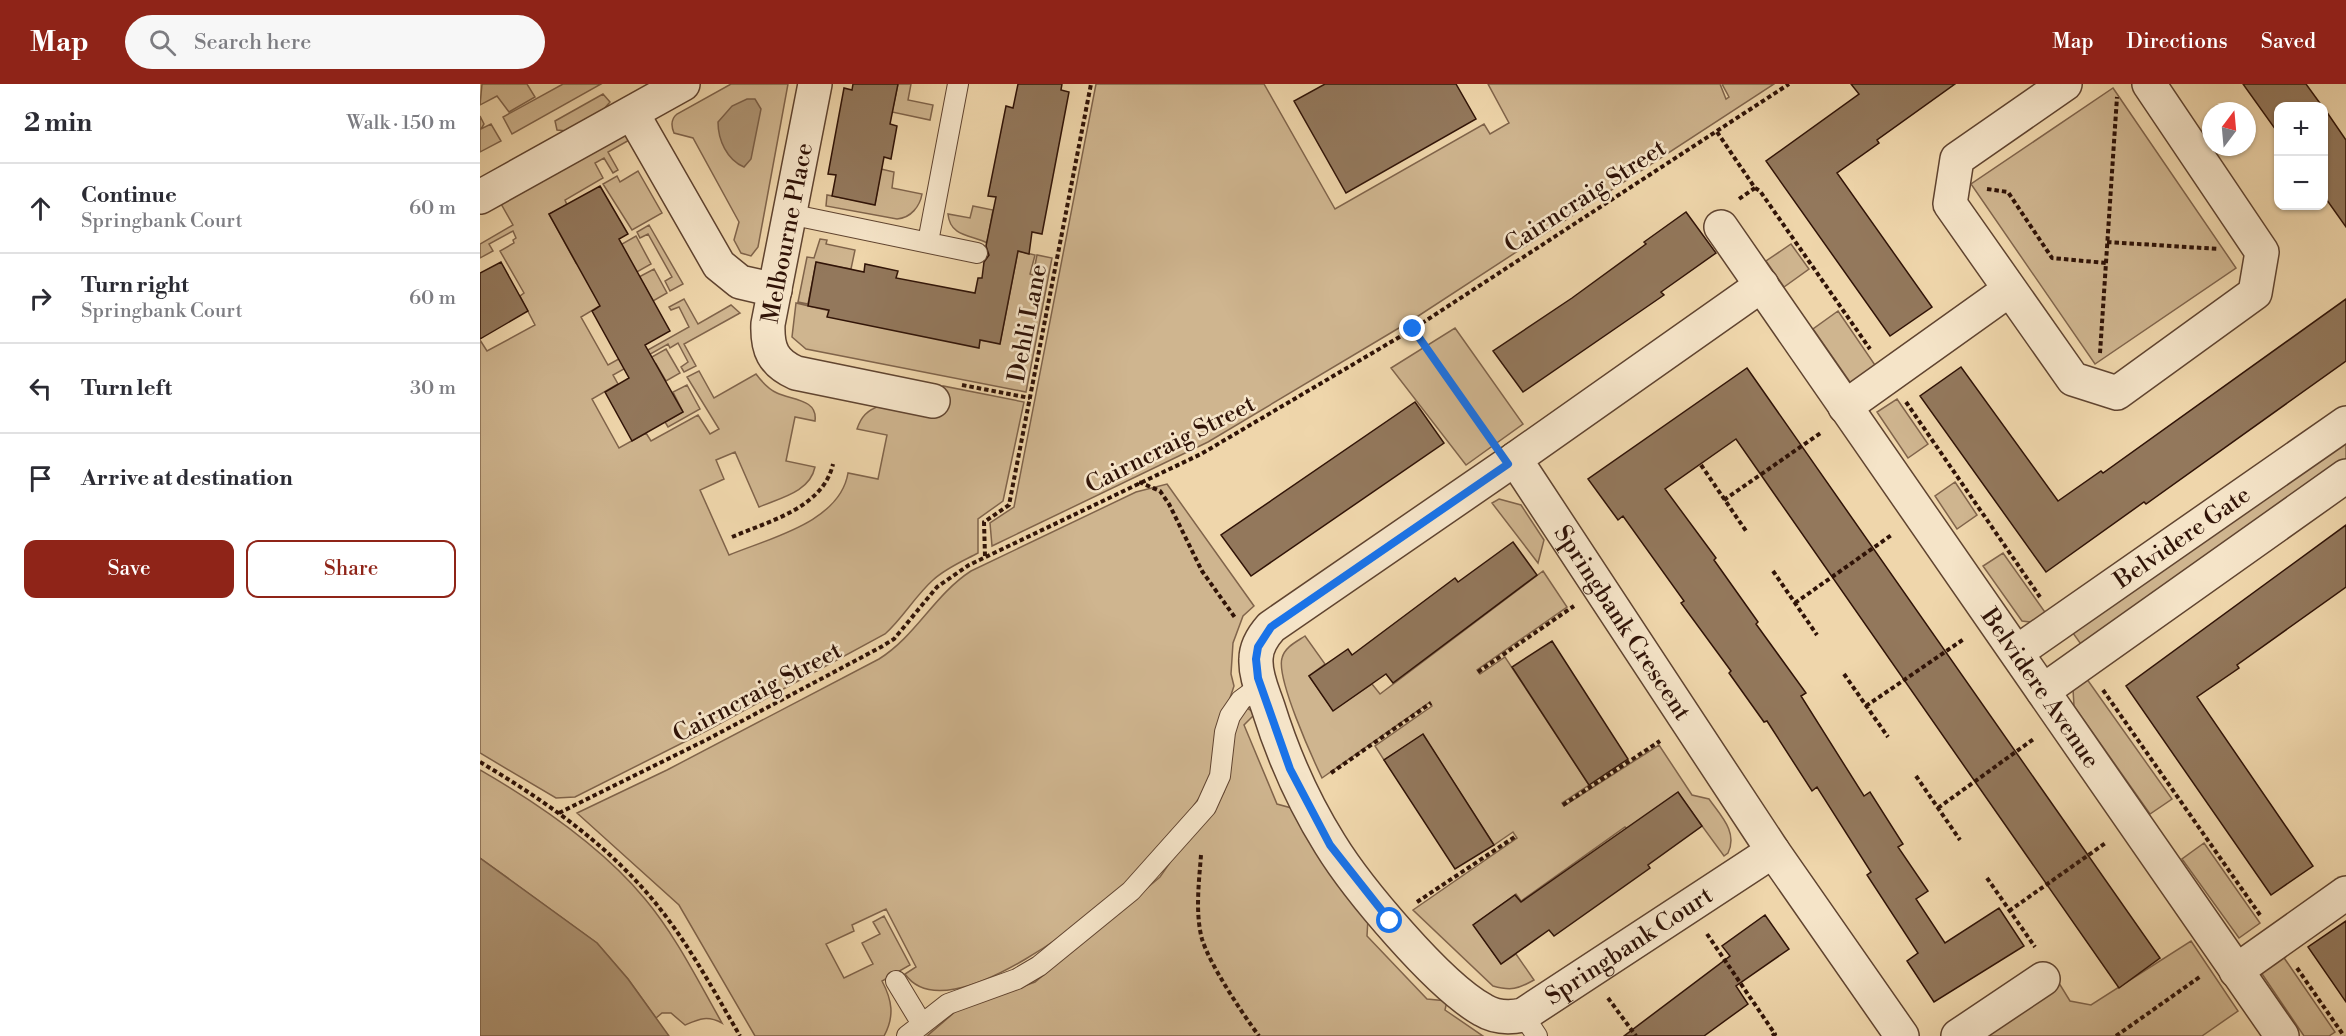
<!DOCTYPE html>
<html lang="en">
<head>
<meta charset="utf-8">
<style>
  body { margin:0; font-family:"Libre Bodoni",serif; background:#f7f7f7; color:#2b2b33 }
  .controls { position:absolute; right:18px; top:18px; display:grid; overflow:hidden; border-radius:12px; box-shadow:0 2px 4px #0004 }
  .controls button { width:54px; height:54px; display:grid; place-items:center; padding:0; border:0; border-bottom:2px solid #e1e1e2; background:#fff; color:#2b2b33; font:30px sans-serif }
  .compass { position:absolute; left:1722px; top:18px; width:54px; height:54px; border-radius:50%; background:#fff; box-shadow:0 2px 4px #0004; rotate:16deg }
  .stop { position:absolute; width:18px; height:18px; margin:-14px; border:4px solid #1a73e8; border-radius:50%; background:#fff }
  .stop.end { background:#1a73e8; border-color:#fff; box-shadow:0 2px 6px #0008 }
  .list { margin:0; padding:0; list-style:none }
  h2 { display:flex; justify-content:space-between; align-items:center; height:78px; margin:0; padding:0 24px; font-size:26px }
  h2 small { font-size:20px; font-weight:400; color:#7c7c81 }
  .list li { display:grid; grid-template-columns:39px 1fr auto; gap:18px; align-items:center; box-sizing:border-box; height:90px; padding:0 24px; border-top:2px solid #e1e1e2 }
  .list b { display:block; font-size:22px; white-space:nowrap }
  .list p { margin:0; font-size:20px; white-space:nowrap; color:#7c7c81 }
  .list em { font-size:20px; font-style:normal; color:#7c7c81 }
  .actions { display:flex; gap:12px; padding:18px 24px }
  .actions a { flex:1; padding:14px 0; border:2px solid #8f2418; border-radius:12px; text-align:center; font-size:21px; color:#8f2418 }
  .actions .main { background:#8f2418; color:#fff }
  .icon { flex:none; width:33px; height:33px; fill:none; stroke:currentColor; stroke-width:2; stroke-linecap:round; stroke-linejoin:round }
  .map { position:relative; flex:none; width:1866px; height:952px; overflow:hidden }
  header { display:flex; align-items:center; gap:36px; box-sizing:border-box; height:84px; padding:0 30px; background:#8f2418; color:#fff }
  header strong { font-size:28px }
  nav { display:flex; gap:33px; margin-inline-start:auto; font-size:21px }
  .search { width:420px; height:54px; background:#f7f7f7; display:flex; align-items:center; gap:15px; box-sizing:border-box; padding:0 21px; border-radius:33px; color:#7c7c81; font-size:22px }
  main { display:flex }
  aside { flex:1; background:#fff }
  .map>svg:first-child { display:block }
  .green { fill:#cfb58f; stroke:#80644b; stroke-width:1.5 }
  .water { fill:#ae9473; stroke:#7c6048; stroke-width:1.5 }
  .building { fill:#93785c; stroke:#301307; stroke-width:1.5 }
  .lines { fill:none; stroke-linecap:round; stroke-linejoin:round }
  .lane-casing { stroke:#604430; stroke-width:22 }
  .street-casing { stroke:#604430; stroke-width:36 }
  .path { stroke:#301307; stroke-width:4; stroke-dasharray:4.5 3; stroke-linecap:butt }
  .lane { stroke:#f5e4c8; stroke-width:20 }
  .street { stroke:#f5e4c8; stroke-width:33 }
  .route { stroke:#1a73e8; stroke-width:8 }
  .labels { text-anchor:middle; stroke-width:5; stroke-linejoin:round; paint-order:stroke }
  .street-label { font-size:24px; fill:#301307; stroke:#f5e4c8 }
</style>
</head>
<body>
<header>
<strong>Map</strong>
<div class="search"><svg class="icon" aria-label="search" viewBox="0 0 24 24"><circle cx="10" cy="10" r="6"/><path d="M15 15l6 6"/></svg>Search here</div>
<nav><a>Map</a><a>Directions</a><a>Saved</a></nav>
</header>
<main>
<aside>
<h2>2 min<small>Walk · 150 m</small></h2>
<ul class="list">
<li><svg class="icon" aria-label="ahead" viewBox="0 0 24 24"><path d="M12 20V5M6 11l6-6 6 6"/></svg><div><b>Continue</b><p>Springbank Court</p></div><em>60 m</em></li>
<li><svg class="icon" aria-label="right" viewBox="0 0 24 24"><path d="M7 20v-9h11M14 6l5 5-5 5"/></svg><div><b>Turn right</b><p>Springbank Court</p></div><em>60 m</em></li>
<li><svg class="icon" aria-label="left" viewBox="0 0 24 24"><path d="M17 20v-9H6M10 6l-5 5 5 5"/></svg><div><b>Turn left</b></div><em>30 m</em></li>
<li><svg class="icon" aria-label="arrive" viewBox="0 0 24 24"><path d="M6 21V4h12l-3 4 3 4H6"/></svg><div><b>Arrive at destination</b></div></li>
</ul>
<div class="actions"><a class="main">Save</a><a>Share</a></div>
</aside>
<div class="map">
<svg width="1866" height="952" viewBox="0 0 1866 952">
  <rect width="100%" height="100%" fill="#efd6ab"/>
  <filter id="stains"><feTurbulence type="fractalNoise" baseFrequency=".00333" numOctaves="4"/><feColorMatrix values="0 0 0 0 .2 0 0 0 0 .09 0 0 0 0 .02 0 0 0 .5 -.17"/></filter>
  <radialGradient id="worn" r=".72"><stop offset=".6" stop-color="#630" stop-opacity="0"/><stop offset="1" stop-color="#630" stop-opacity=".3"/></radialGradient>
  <path class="green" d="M2,0h45l8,13 -26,15 -12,-16 -17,9z
    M83,0h38l-89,50 -9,-17z
    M251,0h57l-30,163 -7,9 -10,-3 -7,-13 5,-18 -46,-84 -19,-5c-3,-7 -3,-14 3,-19z
    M418,0h13l-3,16 25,5 -3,15 -38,-8z
    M616,0h168l71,125 149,-85 6,10 19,-11 -21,-39h232l6,15 3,-2 -7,-13h52l-365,238 -201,120 -216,104 -2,-23 24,-16z
    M1633,4l123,180 -141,96 -124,-180z
    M123,10l7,8 -6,7 1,3 -38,19 -10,-1 -2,-9z
    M0,32l4,8 -3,5 10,-5 10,17 -21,11z
    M146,50l5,5 -23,13 10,18 -5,3 -9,-15 -9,5 8,15 -38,22 2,5 -18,9 27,49 17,-9 3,5 40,-23 15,28 -48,27 5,10 -27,16 27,48 27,-15 4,5 50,-28 -10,-20 -8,3 -2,-3 15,-8 14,25 33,-19 9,8 -56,31 12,22 -12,6 -3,-5 7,-5 -10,-19 -8,5 -2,-4 -55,31 5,9 -26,15 27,49 27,-15 5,8 47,-26 12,19 9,-5 -32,-52 12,-6 15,27 42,-24c6,8 12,15 21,19 15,7 41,6 38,28l-20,-4 -9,44 29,6c-5,25 -35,31 -56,40l-24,-55 -19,8 8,19 -24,11 29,65c41,-17 111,-33 119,-82l30,6 9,-44 -30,-6c4,-12 10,-19 23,-23l56,9 7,-29 81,16 -21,99 -25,18v34c-15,8 -32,15 -45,27 -18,16 -30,38 -48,54l-177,96 -133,67 -19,1 -76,-45v-413l7,11 48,-26 -15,-29 4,-3 -24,-42 14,-8 -1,-3 3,-2 -3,-7 -24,13 4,7 -13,7v-14l33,-19 -13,-23z
    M401,85l13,3 -2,16 30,6c-2,12 -11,24 -25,25l-71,-13 1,-11 48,9z
    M158,87l24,42 -30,17 -29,-46 14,-8 3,6z
    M493,122l20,4 -6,33c-13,-8 -37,-5 -39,-29l22,4z
    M169,141l34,59 -13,7 -5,-10 7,-4 -24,-43 -8,4 -3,-6z
    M340,155l7,1 -1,4 29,6 -4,19 -35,-6 -8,41 -10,-2 9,-45 7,1z
    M1311,160l18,25 -25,18 -18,-26z
    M538,167l17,4 -5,19 3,1 4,-20 15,3 -26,134 -220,-43 -14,-12 4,-34 183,43 1,-6 20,3z
    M174,185l13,24 -14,8 -10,-18 -21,3z
    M1358,227l39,57 -25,17 -39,-56z
    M975,244l68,96 -57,41 -75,-97z
    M186,265l14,24 -14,8 -10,-17 -18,10 -4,-7z
    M207,301l13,24 -32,18 -3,-5 18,-10 -10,-20z
    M1417,315l31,45 -20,14 -31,-46z
    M1866,351v29l-263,183 -13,-18z
    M1475,398l22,33 -20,14 -22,-33z
    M687,400l87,122 -11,10 -10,27 -2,31 3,12 -13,39 -11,55 -7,13c-20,26 -38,57 -62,79 -36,34 -193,164 -236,102l11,-7 -30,-58 -34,16 2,6 -28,13 18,34 29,-14 -11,-21 18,-9 -7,-12 11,-6 26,49 -28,16c10,19 13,35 2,55h-129l-76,-131 -102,-92 90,-43 212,-111c37,-23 55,-64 92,-88l165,-79z
    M1019,415l22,6 23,35 -6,23 -46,-60z
    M1523,469l44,62 -10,8 -15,-2 -39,-55z
    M1063,487l24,36 -90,63 3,4 25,-17 84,128 -27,18 2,3 95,-61 33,50 17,4c12,17 29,33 19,54l-4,3 -46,-63 -51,36 -2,-2 -104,74 -5,-7 -42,31 27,39 15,-10 18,26c-16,9 -23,11 -41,6l-80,-76 104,-72 -4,-6 -19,13 -71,-110 -39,25 -9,-14 57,-40 -2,-4 -108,76c-10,-21 -46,-100 -40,-120 3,-11 14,-16 23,-22l20,28 -16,12 24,34 39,-26 8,10z
    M1604,591l88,124 -22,15 -76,-108 -1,-17z
    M763,622l13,7 -12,12 33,79 18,5 73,109 -1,18 60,63 20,2 -2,9 38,26h-556l29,-25 79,-29 125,-105 22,-32 26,-27 16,-26 4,-14 2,-41z
    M0,686c59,34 121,76 165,129 31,37 53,82 77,124 -15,-8 -23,-4 -37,2l-14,-12h-9l-6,5 -28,-39 -31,-36 -117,-85z
    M1724,759l56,80 -21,15 -57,-79z
    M1711,857l47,70 -36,25h-224l81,-53 11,18 21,4z
    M1798,865l57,83 -6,4h-25l-48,-71z"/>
  <path class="water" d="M267,15h8l6,10 -10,50 -7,8c-17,-7 -26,-27 -26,-45l14,-16z
    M0,774l117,85 31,36 41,57h-189z"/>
  <path class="building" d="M373,0h45l-8,40 7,2 -6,33 -7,-2 -9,48 -43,-9 4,-21 -8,-1 16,-86 8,2z
    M538,0h44l-1,6 8,2 -27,142 -10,-2 -3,22 -11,-3 -18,93 -20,-4 -1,8 -152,-31 2,-7 -21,-4 8,-44 48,10 1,-8 33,7 -2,7 79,15 3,-15h4l2,-16 5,-7 -3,-9 10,-49 -8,-1 18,-90 7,2z
    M845,0h131l20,35 -130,74 -52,-92z
    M1371,0h104l-78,56 2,3 -42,30 95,134 -42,29 -124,-175 93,-67z
    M1763,0h63l16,22h-44v27z
    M1844,24l22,32v87l-22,-31z
    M120,102l28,48 -9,5 51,92 -25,14 38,67 -51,29 -27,-49 24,-14 -37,-67 8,-5 -51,-92z
    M1206,128l30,41 -55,39 3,3 -141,97 -30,-41 79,-53 74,-54 -2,-2z
    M21,178l27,49 -48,28v-66z
    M1866,215v62l-200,143 -2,-2 -98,70 -126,-176 41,-29 97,134 43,-30 2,2z
    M1267,284l413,590 -41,30 -383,-549 -71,50 51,69 -2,2 44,62 -2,2 50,69 -5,3 63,100 6,-4 33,52 -5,3 30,44 -12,8 29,44 54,-35 25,38 -90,56 -27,-41 11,-8 -51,-78 4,-3 -54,-85 -5,4 -45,-70 -3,1 -35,-49 2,-2 -50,-68 3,-2 -61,-85 -5,4 -30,-41z
    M935,318l29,41 -193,133 -30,-41z
    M1866,441v62l-109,78 2,3 -42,29 116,169 -42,29 -145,-209z
    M1033,458l24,33 -144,108 -7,-9 -53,37 -24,-35 39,-27 4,6 103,-77 3,4z
    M1072,557l76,118 -39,26 -77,-118z
    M943,650l71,111 -39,24 -71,-109z
    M1198,708l24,34 -54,39 2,3 -96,68 -5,-6 -48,34 -28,-39 42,-30 6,7z
    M1285,831l24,34 -53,37 12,18 -44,32h-80l106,-80 -8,-10z
    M1866,837v81l-38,-55z"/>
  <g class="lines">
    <defs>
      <path id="lane" d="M309,130l188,39
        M448,158l30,-158
        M416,897l26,43
        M1043,931l14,21
        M427,952l41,-32 69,-25 22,-13 92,-75 75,-84 14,-31 5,-44 5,-16 11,-16 19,-14"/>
      <g id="street">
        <path d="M335,0l-47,240c-1,25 5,39 28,49l137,28"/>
        <path d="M1585,0l-108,75 -7,45 123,175 44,14 138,-100 7,-41 -113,-168"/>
        <path d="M152,29l87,152 21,17 35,8"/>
        <path d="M0,113l203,-113"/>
        <path id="s1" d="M1241,143l561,809"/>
        <path id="s2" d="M1282,201l-247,174 258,392 129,185"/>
        <path d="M1365,323l164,-117"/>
        <path id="s3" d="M1035,375l-244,168c-8,9 -15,19 -15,32 -1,17 7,33 12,48 15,48 35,94 62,137 27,44 108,141 153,166 13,8 26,8 40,5l250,-164"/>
        <path id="s4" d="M1537,568l329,-229"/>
        <path d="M1563,607l303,-215"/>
        <path d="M1756,887l110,-78"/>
        <path d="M1478,952l85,-57"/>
      </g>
    </defs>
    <use href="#lane" class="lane-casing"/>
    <use href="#street" class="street-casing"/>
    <path class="path" d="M1237,48l38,56 -16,11
      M1275,104l5,3 110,158
      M1507,105l21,3 44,66 54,5
      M1627,158l112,7
      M933,245l75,107
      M1620,269l17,-256
      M482,301l68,13
      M1426,318l134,195
      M1221,381l45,66
      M659,398l21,9 9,13 33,67 34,48
      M1244,416l98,-68
      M252,453c37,-16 91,-29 101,-73
      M505,472l-1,-34 25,-17 82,-421
      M1293,487l44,64
      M1315,519l98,-69
      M998,588l96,-66
      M1364,590l44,63
      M1623,606l157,225
      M1386,622l98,-67
      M0,678c57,34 113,72 159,122 41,44 71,100 101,152
      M851,689l100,-70
      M1436,692l44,64
      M1083,721l97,-64
      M1458,724l97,-70
      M79,729l149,-74 173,-92 13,-8 43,-52 32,-22 232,-111 212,-125 376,-245
      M721,771c-2,27 -6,58 1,84 8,26 40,74 57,97
      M1507,794l48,69
      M937,818l99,-66
      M1529,827l98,-69
      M1227,850l68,100 -3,2
      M1817,884l47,68
      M1128,914l28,38
      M1636,952l85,-60"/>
    <use href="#lane" class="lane"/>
    <use href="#street" class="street"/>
  </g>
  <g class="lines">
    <path class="route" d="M910,837l-60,-76 -40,-76 -32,-91 -2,-19 2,-12 13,-20 237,-163 -95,-135"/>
  </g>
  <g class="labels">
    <g class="street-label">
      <text transform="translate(1105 112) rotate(-33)" y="8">Cairncraig Street</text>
      <text transform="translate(307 149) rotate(-79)" y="8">Melbourne Place</text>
      <text transform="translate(547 239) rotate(-79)" y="8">Dehli Lane</text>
      <text transform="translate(690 360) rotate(-27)" y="8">Cairncraig Street</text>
      <text dy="8" stroke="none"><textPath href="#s4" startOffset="201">Belvidere Gate</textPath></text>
      <text dy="8" stroke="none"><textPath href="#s2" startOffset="498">Springbank Crescent</textPath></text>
      <text dy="8" stroke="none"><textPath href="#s1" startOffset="561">Belvidere Avenue</textPath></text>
      <text transform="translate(277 608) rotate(-28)" y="8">Cairncraig Street</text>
      <text dy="8" stroke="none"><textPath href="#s3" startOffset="928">Springbank Court</textPath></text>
    </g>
  </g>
  <rect width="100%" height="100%" filter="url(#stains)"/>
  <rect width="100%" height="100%" fill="url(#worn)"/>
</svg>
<div class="controls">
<button>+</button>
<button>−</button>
</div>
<svg class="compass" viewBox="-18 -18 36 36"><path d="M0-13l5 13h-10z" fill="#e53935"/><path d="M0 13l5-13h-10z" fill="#7c7c81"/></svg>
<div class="stop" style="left:910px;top:837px"></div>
<div class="stop end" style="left:933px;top:245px"></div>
</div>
</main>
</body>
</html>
